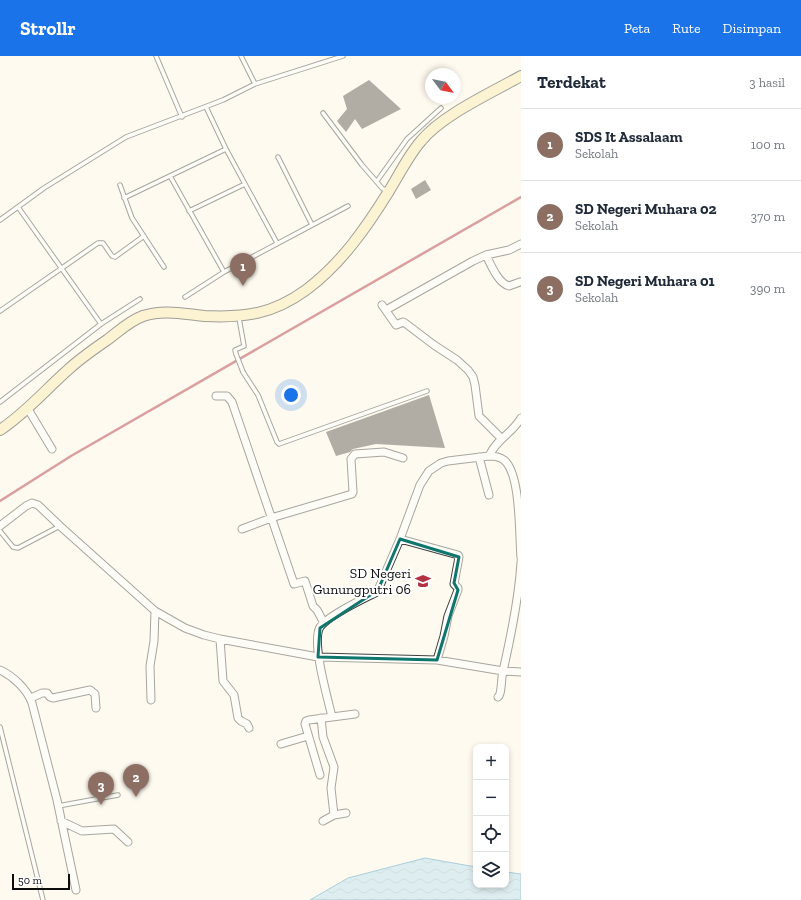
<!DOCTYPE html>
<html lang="id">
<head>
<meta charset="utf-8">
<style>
  body { margin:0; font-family:"Zilla Slab",serif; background:#f6f6f7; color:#1f2937 }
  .controls { position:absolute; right:12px; bottom:12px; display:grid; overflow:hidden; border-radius:8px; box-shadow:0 2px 6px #0003 }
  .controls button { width:36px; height:36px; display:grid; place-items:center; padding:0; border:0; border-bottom:1px solid #e0e1e3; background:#fff; color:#1f2937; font:20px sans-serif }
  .compass { position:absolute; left:425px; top:12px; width:36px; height:36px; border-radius:50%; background:#fff; box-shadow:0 2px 6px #0003; rotate:122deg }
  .scale { position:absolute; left:12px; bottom:10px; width:58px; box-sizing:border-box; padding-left:4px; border:2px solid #0d0d0d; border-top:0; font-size:11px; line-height:14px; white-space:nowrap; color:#0d0d0d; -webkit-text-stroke:3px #fff; paint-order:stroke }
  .you { position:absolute; left:291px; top:339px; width:14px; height:14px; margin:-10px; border:3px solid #fff; border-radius:50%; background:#1a73e8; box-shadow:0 0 0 6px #1a73e833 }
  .badge { display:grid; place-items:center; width:26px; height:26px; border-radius:50%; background:#1a73e8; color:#fff; font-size:13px; font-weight:700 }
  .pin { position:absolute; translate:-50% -33px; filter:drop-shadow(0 1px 2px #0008) }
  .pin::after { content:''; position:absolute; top:21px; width:14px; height:12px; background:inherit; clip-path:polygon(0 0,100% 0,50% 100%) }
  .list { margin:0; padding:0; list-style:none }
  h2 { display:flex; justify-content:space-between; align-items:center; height:52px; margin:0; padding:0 16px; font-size:17px }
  h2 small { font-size:13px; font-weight:400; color:#747a83 }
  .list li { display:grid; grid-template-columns:26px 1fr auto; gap:12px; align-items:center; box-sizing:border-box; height:72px; padding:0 16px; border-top:1px solid #e0e1e3 }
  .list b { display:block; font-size:15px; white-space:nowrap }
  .list p { margin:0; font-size:13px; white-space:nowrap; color:#747a83 }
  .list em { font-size:13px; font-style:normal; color:#747a83 }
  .icon { flex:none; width:22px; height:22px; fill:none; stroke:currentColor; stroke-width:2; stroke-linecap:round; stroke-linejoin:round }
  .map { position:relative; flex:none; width:521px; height:844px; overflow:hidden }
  header { display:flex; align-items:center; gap:24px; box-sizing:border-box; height:56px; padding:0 20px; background:#1a73e8; color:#fff }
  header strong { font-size:19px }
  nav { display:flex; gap:22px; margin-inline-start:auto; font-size:14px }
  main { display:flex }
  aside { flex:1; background:#fff }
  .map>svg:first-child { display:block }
  .water { fill:url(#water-waves); stroke:#459ac2 }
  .building { fill:#554e4b }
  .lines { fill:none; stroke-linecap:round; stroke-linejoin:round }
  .lane-casing { stroke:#404040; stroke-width:5.5 }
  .street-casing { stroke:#404040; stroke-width:9 }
  .secondary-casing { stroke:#2f2f2f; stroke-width:12 }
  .lane { stroke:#fff; stroke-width:3.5 }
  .street { stroke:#fff; stroke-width:7 }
  .secondary { stroke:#f8eab0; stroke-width:10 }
  .rail { stroke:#b23142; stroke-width:2.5 }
  .lane-bridge-casing { stroke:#404040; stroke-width:5.5; stroke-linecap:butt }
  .lane-bridge { stroke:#fff; stroke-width:3.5 }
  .marked { fill:none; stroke:#0f766e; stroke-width:3; stroke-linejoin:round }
  .labels { text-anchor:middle; stroke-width:4; stroke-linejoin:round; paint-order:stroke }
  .poi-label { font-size:14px; fill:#0d0d0d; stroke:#fff; text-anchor:end }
</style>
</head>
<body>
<header>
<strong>Strollr</strong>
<nav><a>Peta</a><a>Rute</a><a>Disimpan</a></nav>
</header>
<main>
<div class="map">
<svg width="521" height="844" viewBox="0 0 521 844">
  <defs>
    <pattern id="water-waves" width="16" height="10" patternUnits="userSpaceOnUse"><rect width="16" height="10" fill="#b8e0f1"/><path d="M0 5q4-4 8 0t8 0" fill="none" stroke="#9dbfcd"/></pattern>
  </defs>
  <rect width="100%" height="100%" fill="#fefaef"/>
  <path class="water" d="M425,802l51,9v18h30v-13l15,2v26h-211l38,-22z"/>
  <path class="building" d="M369,24l32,29 -39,20 -7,-10 -9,13 -9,-11 10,-12 -4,-13z
    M425,124l6,10 -15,9 -5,-10z
    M429,339l16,53 -69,-4 -23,5 -3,3 -14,4 -10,-24z"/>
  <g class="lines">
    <defs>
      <path id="lane" d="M156,0l26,61
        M241,0l14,28
        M206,51l20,42
        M323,57l39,52 20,23 6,4
        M278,101l34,68
        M170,120l54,96 124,-66
        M377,125l30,-42 34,-31
        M120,129l12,33 32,49
        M124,142l102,-49 51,94
        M18,151l83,117
        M189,155l56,-27
        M0,164l44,-32 82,-51 97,-37 32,-16 88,-28
        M185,241l39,-25
        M0,255l98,-68h5l9,13 3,1 29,-21
        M236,298l-1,-4 9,-4 -5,-28
        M243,316l15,23 19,47 2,2 148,-53
        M0,346l101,-78 39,-25
        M0,475l13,16 5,1 42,-22
        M0,671l43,173
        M58,750l60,-11"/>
      <path id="street" d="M486,199c5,10 12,28 23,31l11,-4
        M382,249l14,20 7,-3 2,1 29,22 23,15 11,10 5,7 2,8 4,31 22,22
        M386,254l87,-49 13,-6 23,-5 12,-6
        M216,340h11l5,6 62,182 11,-3 8,25 4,4 7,13
        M28,353l24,40
        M489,400c5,0 11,1 15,4 17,14 15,74 17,98
        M479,401l10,38
        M0,470l26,-20 6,-3 6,2 22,21 95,85 30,17 19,7 16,4 98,18 119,3 66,11 18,1
        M242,473l29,-11 81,-24 1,-2 -2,-33 4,-5 29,-2 19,6
        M400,483l58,16 1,2 -5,27 4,4v2l-10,26 -4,20 -7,24
        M220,583l3,42 11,14 4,23 3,3 6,3 2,4
        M0,614c13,6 27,19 32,33l25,97 19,90
        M498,641c4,-3 3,-19 5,-26 8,-35 16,-73 18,-109
        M31,642l11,-5h5l3,4 3,1 37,-8 5,4 1,14
        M151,644l-1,-34 4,-25 1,-30
        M332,661l23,-3
        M321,662l2,19 11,30 -3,21 3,27
        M281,688l27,-8
        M320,719l-15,-51 1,-3 3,-1 23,-3c-4,-18 -21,-75 -12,-90 9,-12 41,-27 55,-34l3,-3 22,-51 20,-54 9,-14 12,-8 7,-2 41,-5c8,-18 23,-22 32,-38
        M61,765l21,10 32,-2 14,13
        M323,765l11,-6 12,-2"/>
      <path id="secondary" d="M0,374c26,-17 46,-41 70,-62 11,-10 24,-19 37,-28 11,-8 22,-19 36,-24 21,-7 41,-2 62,0 40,2 68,-2 101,-26 35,-26 60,-62 83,-99 10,-16 19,-35 32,-50 21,-26 70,-48 100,-65"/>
    </defs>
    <use href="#lane" class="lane-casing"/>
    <use href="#street" class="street-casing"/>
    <use href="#secondary" class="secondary-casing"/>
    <use href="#lane" class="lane"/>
    <use href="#street" class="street"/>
    <use href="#secondary" class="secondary"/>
    <path class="rail" d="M0,445l71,-45 450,-259"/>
    <defs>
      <path id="lane-bridge" d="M236,298l7,18"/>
    </defs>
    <use href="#lane-bridge" class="lane-bridge-casing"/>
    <use href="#lane-bridge" class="lane-bridge"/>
  </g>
  <path d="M0 0H521V844H0ZM400,483l59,18 -5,26 4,7 -21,70 -119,-3 2,-29 58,-38z" fill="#fefaef" fill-opacity=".55" fill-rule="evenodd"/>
  <path class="marked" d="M400,483l59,18 -5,26 4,7 -21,70 -119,-3 2,-29 58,-38z"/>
  <defs>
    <symbol id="school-bare" viewBox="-9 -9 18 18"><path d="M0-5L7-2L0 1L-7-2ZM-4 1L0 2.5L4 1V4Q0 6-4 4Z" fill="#b23142" stroke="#fff" stroke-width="2.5" paint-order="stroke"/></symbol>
  </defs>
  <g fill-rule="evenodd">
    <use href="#school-bare" x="412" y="514" width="22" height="22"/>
  </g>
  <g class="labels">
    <g class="poi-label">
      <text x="411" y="522">SD Negeri<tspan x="411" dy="16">Gunungputri 06</tspan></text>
    </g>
  </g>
</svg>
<div class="controls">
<button>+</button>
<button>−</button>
<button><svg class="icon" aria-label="locate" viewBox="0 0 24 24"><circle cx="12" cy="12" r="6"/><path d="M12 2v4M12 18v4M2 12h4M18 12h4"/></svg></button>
<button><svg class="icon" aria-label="layers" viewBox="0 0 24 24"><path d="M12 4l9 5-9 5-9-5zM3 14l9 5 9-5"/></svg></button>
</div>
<svg class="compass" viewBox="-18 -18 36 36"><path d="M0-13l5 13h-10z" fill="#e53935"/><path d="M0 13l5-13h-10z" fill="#747a83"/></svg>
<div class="scale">50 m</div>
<div class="you"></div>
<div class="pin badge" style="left:243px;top:230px;background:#8d6e63">1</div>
<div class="pin badge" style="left:136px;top:741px;background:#8d6e63">2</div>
<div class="pin badge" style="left:101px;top:749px;background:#8d6e63">3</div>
</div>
<aside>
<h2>Terdekat<small>3 hasil</small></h2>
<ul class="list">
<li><span class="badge" style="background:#8d6e63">1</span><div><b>SDS It Assalaam</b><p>Sekolah</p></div><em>100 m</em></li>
<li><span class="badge" style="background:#8d6e63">2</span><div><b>SD Negeri Muhara 02</b><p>Sekolah</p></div><em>370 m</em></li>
<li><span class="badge" style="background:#8d6e63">3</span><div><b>SD Negeri Muhara 01</b><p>Sekolah</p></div><em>390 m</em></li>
</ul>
</aside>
</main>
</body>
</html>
